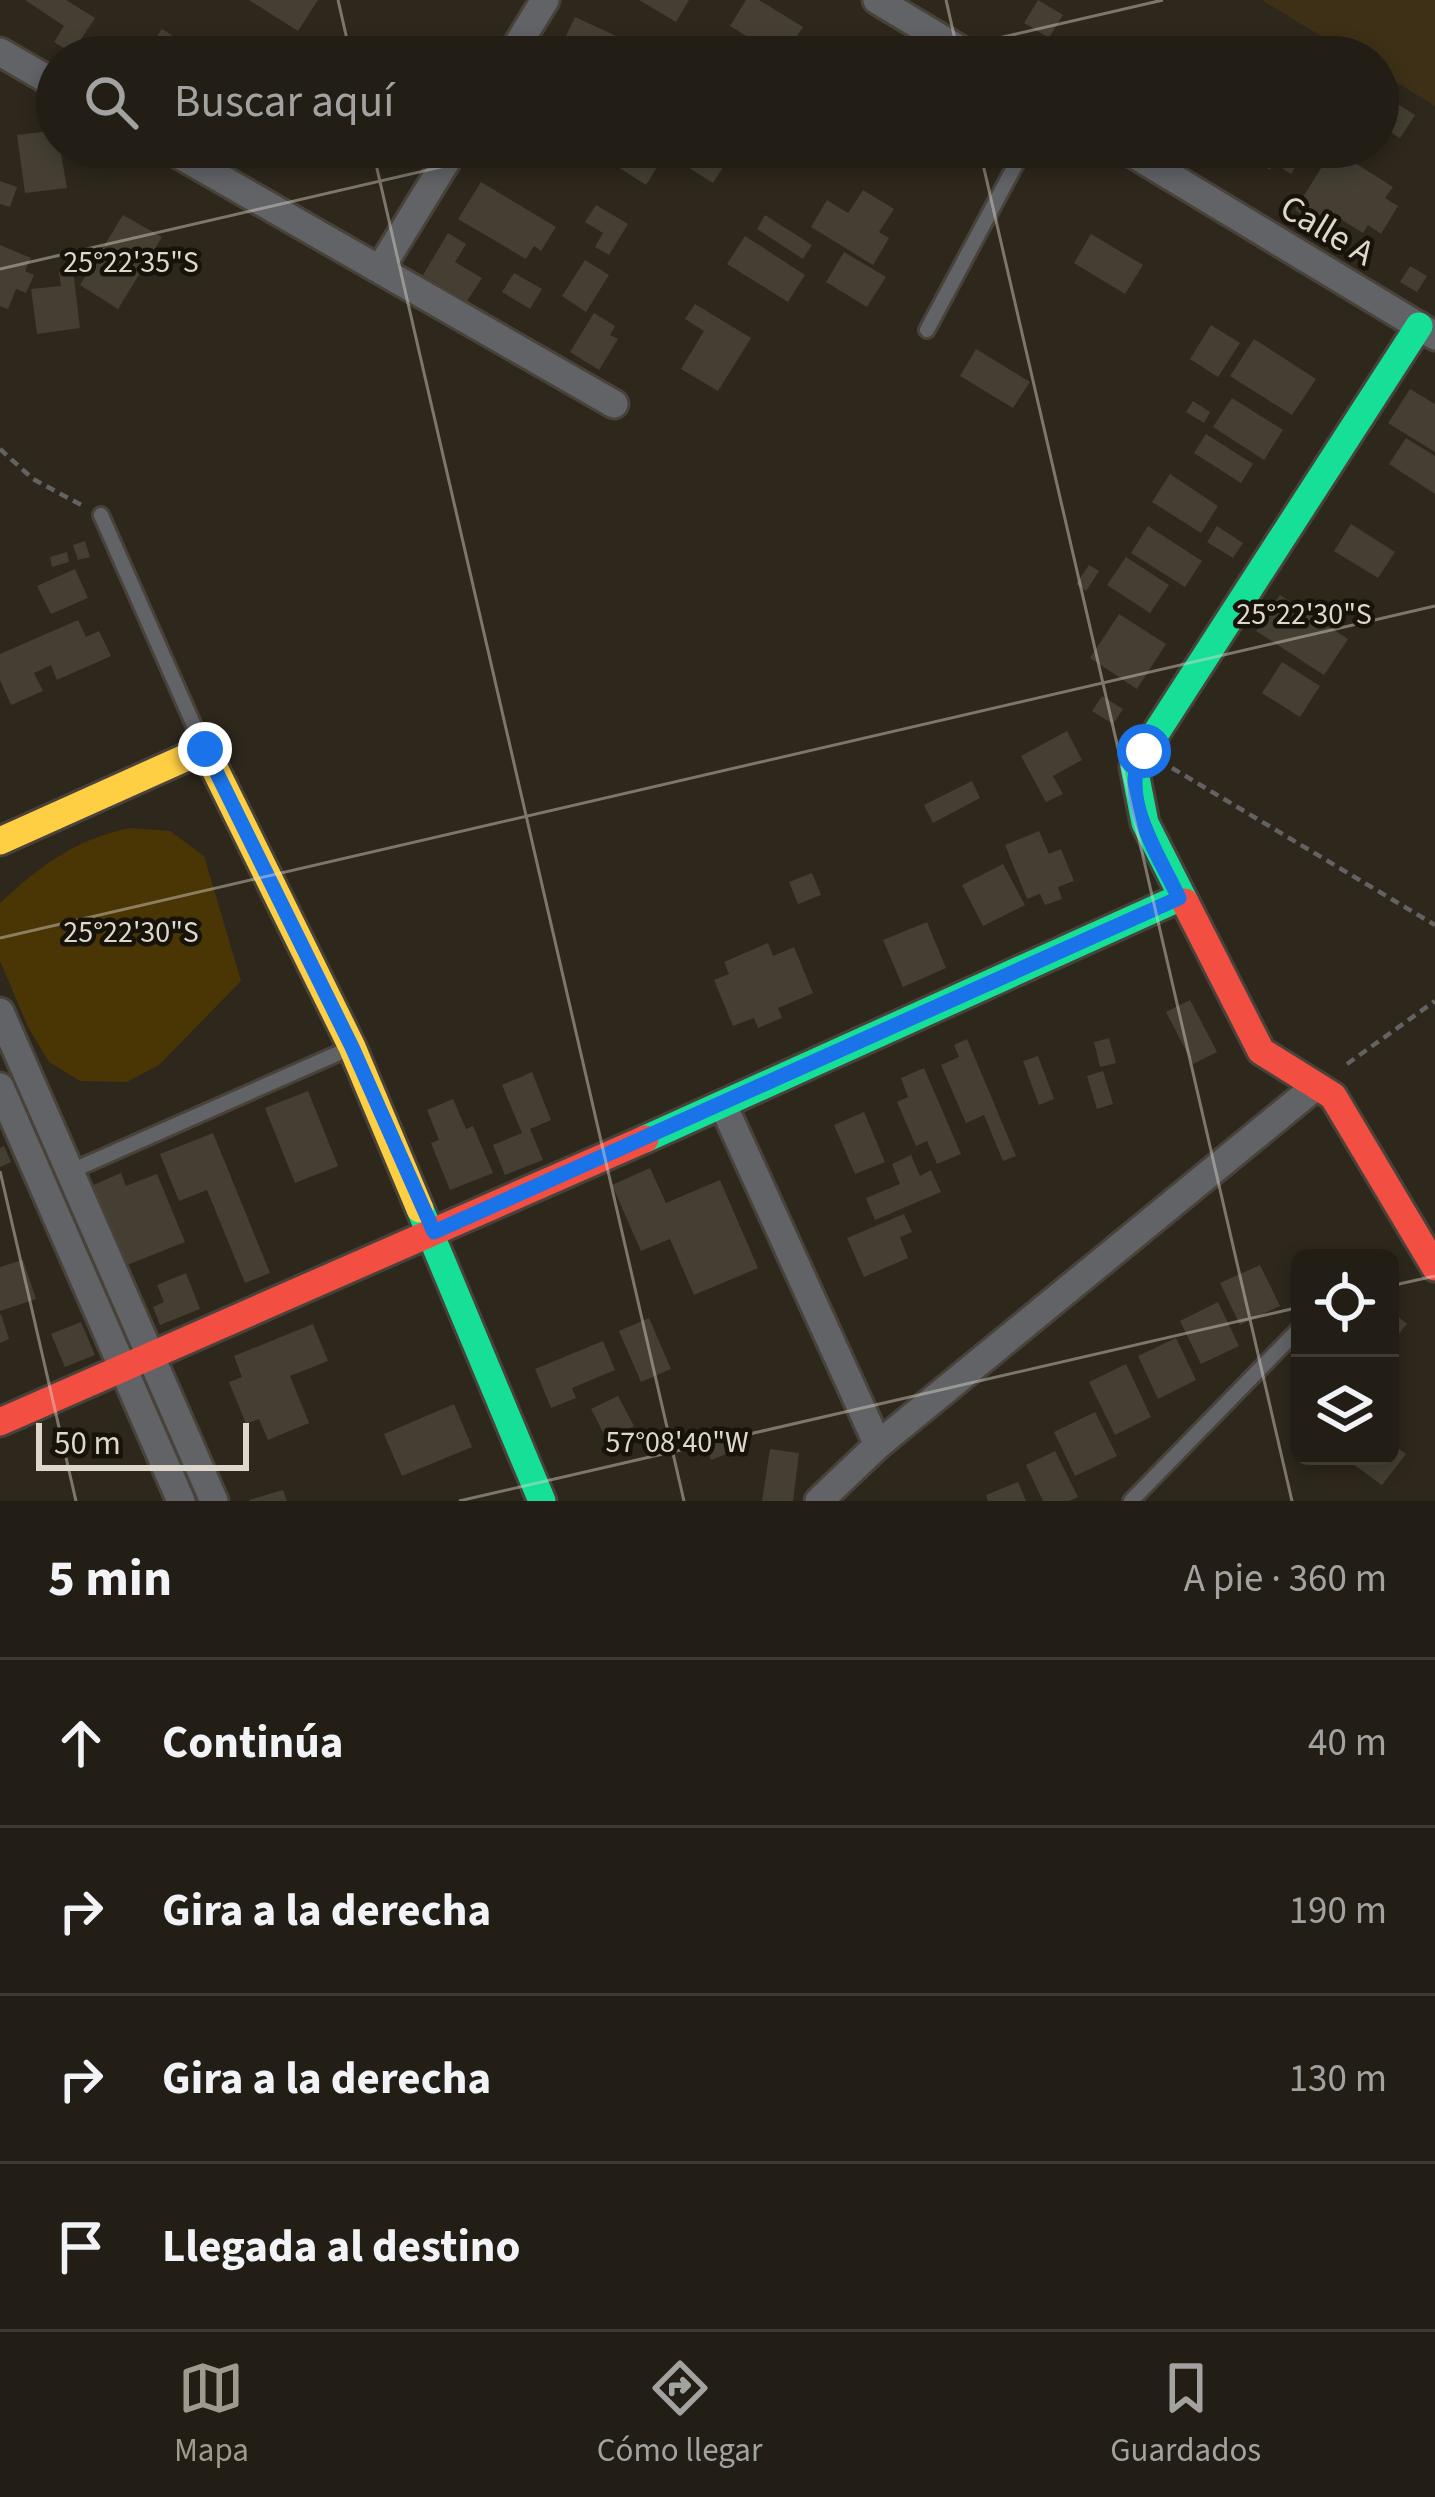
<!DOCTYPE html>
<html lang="es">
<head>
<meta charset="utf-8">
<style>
  body { margin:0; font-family:"Source Sans 3",sans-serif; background:#2a261e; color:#f1f3f6 }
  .controls { position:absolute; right:36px; bottom:36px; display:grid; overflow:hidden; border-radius:18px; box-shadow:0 6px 18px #0003 }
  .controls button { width:108px; height:108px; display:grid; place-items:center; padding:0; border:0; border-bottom:3px solid #3f3b34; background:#221d15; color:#f1f3f6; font:60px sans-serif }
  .scale { position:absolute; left:36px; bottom:30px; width:213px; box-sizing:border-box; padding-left:12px; border:6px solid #ded7cb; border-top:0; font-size:33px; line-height:42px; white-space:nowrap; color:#ded7cb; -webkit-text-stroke:9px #18130a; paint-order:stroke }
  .stop { position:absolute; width:36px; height:36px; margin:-27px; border:9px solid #1a73e8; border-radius:50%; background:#fff }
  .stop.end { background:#1a73e8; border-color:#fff; box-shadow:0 3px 12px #0008 }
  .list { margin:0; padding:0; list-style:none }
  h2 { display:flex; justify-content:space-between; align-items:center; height:156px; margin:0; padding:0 48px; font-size:51px }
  h2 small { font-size:39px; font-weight:400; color:#a2a2a0 }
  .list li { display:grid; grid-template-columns:78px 1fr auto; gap:36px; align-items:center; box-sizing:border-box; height:168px; padding:0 48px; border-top:3px solid #3f3b34 }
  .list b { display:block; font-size:45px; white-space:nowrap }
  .list em { font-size:39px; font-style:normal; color:#a2a2a0 }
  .icon { flex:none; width:66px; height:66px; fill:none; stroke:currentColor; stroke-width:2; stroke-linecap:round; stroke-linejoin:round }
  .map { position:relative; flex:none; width:1435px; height:1501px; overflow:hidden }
  .search { position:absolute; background:#221d15; box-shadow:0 6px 18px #0003; left:36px; right:36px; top:36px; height:132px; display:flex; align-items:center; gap:30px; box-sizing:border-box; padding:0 42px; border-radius:66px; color:#a2a2a0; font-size:45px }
  .sheet { height:828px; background:#221d15 }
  nav { display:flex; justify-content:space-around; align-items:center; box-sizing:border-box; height:168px; border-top:3px solid #3f3b34; background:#221d15; font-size:33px; color:#a2a2a0 }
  nav a { display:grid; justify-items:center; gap:6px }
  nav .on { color:#a0998e }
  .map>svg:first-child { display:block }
  .built { fill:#3d3016 }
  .green { fill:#4a3504 }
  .building { fill:#453f33 }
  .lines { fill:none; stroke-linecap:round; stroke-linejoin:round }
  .lane-casing { stroke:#48423a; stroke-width:20 }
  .street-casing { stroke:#48423a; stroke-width:33 }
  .fast-casing { stroke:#48423a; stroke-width:33 }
  .slow-casing { stroke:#48423a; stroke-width:33 }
  .jam-casing { stroke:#48423a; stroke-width:33 }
  .path { stroke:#636262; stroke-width:4.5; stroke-dasharray:9 6; stroke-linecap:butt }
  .lane { stroke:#626367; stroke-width:14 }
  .street { stroke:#626367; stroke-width:27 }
  .fast { stroke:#16e098; stroke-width:27 }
  .slow { stroke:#ffcf43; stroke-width:27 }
  .jam { stroke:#f24e42; stroke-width:27 }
  .route { stroke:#1a73e8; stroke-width:15 }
  .ticks { fill:none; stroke:#ded7cb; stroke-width:3; stroke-opacity:0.45 }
  .labels { text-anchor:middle; stroke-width:9; stroke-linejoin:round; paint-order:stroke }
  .street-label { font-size:36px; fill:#ded7cb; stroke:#18130a }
  .ticks-label { font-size:30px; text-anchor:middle; fill:#ded7cb; stroke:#18130a; stroke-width:9; stroke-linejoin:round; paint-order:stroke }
</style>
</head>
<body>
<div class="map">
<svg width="1435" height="1501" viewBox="0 0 1435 1501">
  <rect width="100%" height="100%" fill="#2d271c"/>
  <path class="built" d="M1262,0h173v106l-57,-35v-14h-23z"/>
  <path class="green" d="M129,828l41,3 34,25 37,125 -82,84 -32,17 -47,-1 -31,-19 -21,-35 -28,-66v-58c40,-37 74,-63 129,-75z"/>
  <path class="building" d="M25,0h41l29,18 -23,35 -18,-11 10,-16z
    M249,0h69l-20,31z
    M639,0h50l-13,22z
    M746,0h13l44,27 -19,30h-38l10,-15 -26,-16z
    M1038,0l25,15 -14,23 -25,-15z
    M575,17l50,23 -6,12 -13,-6 -6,11 -36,-17z
    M162,29l44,28h-80l7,-10 12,7z
    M813,36l29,17 -2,4h-40z
    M403,45l18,12h-26z
    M1378,92l37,23 -15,23 -22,-14z
    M57,130l10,58 -42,5 -8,-58z
    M595,147h55l14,9 -18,29 -53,-34z
    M682,147h42l9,5 -20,31 -38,-24z
    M1257,147h51l-17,27 -17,-11 -4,7 -20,-12z
    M1333,149l60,38 -8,11 13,8 -17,28 -13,-9 -5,8 -32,-20 -9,14 -27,-17z
    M0,181l17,6 -7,20 -10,-3z
    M481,182l75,45 -15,24 -7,-5 -8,13 -68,-40z
    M863,190l31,19 -15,23 10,6 -16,27 -62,-38 16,-27 21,13z
    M596,205l32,19 -19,31 -14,-8 8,-14 -18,-11z
    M123,215l39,22 -44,72 -38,-24z
    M765,215l47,30 -9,14 -46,-30z
    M448,233l18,11 -11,18 27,16 -15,23 -44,-26z
    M1091,234l52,31 -18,29 -51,-31z
    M745,236l60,39 -17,27 -61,-38z
    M0,245l31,13 -6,13 9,4 -8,18 -10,-4 -8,20 -8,-3z
    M844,252l42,25 -19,30 -41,-25z
    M585,260l24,15 -23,37 -24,-16z
    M1410,266l17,10 -10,16 -17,-10z
    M73,270l7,58 -43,6 -6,-45 30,-3 -2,-14z
    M514,273l28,16 -12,20 -28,-17z
    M695,304l56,34 -33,53 -37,-22 23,-38 -19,-12z
    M594,313l21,13 -5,9 8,4 -19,31 -29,-18z
    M1211,325l29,18 -22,34 -28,-18z
    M1254,339l62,40 -24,36 -62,-39z
    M976,349l54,33 -17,26 -53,-32z
    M1410,389l25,15v48l-47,-29z
    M1232,398l51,32 -19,30 -51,-33z
    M1193,401l17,11 -6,11 -18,-11z
    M1206,434l47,30 -12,19 -47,-30z
    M1406,438l29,18v38l-46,-30z
    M1170,474l48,32 -17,27 -49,-31z
    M1351,524l44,28 -17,26 -44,-27z
    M1148,526l54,35 -17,26 -54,-34z
    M1217,526l26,17 -10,15 -26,-16z
    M85,541l5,16 -12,3 -5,-15z
    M67,552l2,10 -17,5 -2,-10z
    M1126,557l43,28 -19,28 -43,-28z
    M1089,565l10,6 -13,20 -10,-7z
    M75,569l13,29 -37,16 -14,-28z
    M1280,595l68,44 -24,36 -68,-44z
    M1119,614l47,30 -29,45 -47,-31z
    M78,620l8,17 13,-6 12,25 -54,24 -6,-15 -17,8 9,18 -32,14 -11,-25v-26z
    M1282,662l38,24 -20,31 -38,-24z
    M1102,696l21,13 -10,15 -21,-13z
    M1067,731l15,29 -29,16 10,18 -17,8 -25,-46z
    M972,781l8,17 -47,25 -9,-18z
    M1039,831l10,23 12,-5 13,32 -16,6 4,12 -17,6 -5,-11 -13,5 -22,-54z
    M1003,864l22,41 -42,21 -21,-41z
    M812,873l9,22 -23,9 -9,-22z
    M927,922l19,46 -43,19 -20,-47z
    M768,943l5,13 21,-9 19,46 -35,15 4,10 -24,10 -4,-10 -21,8 -19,-46 15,-6 -5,-12z
    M1190,1000l27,52 -24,12 -27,-52z
    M1109,1038l7,25 -16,4 -6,-25z
    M967,1039l49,117 -13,5 -19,-46 -18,8 -25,-58 18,-8 -5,-12z
    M1038,1056l16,43 -15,6 -16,-44z
    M924,1068l37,86 -24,10 -10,-23 -11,5 -19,-44 11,-5 -7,-19z
    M1103,1071l10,33 -16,5 -10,-33z
    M532,1072l19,48 -21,9 13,31 -38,15 -12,-30 29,-12 -20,-48z
    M308,1091l30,75 -43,17 -30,-75z
    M453,1099l13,30 7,-3 20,47 -43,17 -19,-47 8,-3 -12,-30z
    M864,1112l21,50 -30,12 -21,-49z
    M213,1133l57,140 -25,10 -38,-93 -28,11 -19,-47z
    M4,1146l7,16 -11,5v-19z
    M911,1155l9,21 11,-6 10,22 -66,28 -9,-22 34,-14 -8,-20z
    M650,1168l16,35 54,-23 38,88 -64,27 -24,-56 -29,12 -29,-66z
    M121,1173l5,13 31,-12 28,68 -58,23 -24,-58 -10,4 -9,-22z
    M904,1214l8,18 -12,5 8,21 -44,19 -17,-39z
    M23,1260l13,39 -36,12v-44z
    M1260,1265l20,41 -40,19 -20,-42z
    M186,1273l14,36 -40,16 -7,-18 11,-5 -7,-17z
    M1218,1302l21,44 -38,18 -21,-43z
    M1390,1310l17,14 -17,20z
    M1,1314l8,25 -9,4v-28z
    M649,1318l22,51 -30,13 -22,-51z
    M81,1322l14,33 -30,12 -14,-33z
    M313,1324l15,37 -38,15 19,47 -41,17 -9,-21 -13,5 -17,-42 13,-5 -8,-21z
    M1176,1338l20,42 -38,19 -20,-43z
    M603,1341l12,29 -43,18 4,10 -25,10 -16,-39z
    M1126,1364l25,53 -36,18 -26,-53z
    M618,1396l16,30 -27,14 -16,-31z
    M454,1404l18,43 -70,29 -18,-42z
    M1095,1412l22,44 -42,20 -21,-44z
    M721,1434l8,19 -18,7 -7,-19z
    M1390,1442l16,12 -24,31 -40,-29h48z
    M770,1449l29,4 -6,48h-31z
    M1055,1451l23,46 -9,4h-26l-17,-36z
    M1018,1482l8,19h-38l-2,-6z
    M283,1490l4,11h-38v-1z"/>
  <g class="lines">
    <defs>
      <path id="lane" d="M927,330l98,-183
        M101,515l102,231
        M69,1172l279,-123
        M1131,1501l167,-171"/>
      <path id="street" d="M877,0l95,57
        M0,52l57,33
        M510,57l35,-57
        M166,147l448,257
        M1122,147l313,189
        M380,269l75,-122
        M0,1012l214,489
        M0,1087l181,414
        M723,1105l155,340
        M819,1501l59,-56 438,-359"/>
      <path id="fast" d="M1185,902l-40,-79 -11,-56 285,-441
        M645,1139l534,-241
        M420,1209l122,292"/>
      <path id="slow" d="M0,841l205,-92 147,298 68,162"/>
      <path id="jam" d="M1185,902l76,149 72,45 102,171
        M0,1422l645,-283"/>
    </defs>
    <use href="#lane" class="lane-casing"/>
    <use href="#street" class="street-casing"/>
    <use href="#fast" class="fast-casing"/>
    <use href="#slow" class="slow-casing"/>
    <use href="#jam" class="jam-casing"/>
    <path class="path" d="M0,449l33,30 52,28
      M1172,768l263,157
      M1347,1064l88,-63"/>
    <use href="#lane" class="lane"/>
    <use href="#street" class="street"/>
    <use href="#fast" class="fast"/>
    <use href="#slow" class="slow"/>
    <use href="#jam" class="jam"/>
  </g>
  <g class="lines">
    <path class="route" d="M205,749l147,298 82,185 745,-334c-19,-41 -63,-104 -35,-147"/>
  </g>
  <path class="ticks" d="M338,0l13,57M946,0l13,57M917,57l246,-57M372,147l312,1354M979,147l313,1354M0,269l527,-122M0,938l1435,-332M0,1171l76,330M1390,1286l45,-10M459,1501l841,-194"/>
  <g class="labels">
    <g class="street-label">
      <text transform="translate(1328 229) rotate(31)" y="13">Calle A</text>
    </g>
  </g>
  <g class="ticks-label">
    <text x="131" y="272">25°22'35"S</text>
    <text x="1304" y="624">25°22'30"S</text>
    <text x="131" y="942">25°22'30"S</text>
    <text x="677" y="1452">57°08'40"W</text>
  </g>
</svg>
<div class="controls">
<button><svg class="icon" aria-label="locate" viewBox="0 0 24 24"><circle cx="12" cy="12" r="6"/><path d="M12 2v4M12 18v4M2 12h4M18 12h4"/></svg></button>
<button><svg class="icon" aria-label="layers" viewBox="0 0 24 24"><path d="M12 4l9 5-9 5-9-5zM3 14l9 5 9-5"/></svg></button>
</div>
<div class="scale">50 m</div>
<div class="stop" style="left:1144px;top:751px"></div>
<div class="stop end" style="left:205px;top:749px"></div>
<div class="search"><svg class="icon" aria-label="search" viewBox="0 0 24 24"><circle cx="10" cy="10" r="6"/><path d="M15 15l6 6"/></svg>Buscar aquí</div>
</div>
<section class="sheet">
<h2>5 min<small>A pie · 360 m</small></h2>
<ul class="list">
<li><svg class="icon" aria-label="ahead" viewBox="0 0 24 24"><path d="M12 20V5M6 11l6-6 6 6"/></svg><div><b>Continúa</b></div><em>40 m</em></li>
<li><svg class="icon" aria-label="right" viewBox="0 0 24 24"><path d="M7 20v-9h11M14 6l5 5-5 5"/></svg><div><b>Gira a la derecha</b></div><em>190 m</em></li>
<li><svg class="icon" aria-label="right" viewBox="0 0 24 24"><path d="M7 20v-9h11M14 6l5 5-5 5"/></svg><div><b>Gira a la derecha</b></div><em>130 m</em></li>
<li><svg class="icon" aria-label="arrive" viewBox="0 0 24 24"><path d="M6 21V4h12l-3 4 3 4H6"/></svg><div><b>Llegada al destino</b></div></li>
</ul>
</section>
<nav>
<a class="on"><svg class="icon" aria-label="map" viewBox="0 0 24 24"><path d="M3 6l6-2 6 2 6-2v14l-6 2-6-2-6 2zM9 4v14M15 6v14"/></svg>Mapa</a>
<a><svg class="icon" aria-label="directions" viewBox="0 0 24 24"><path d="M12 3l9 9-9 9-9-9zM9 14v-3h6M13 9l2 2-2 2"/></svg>Cómo llegar</a>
<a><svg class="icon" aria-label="saved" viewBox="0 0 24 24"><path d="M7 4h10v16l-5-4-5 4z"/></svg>Guardados</a>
</nav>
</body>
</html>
